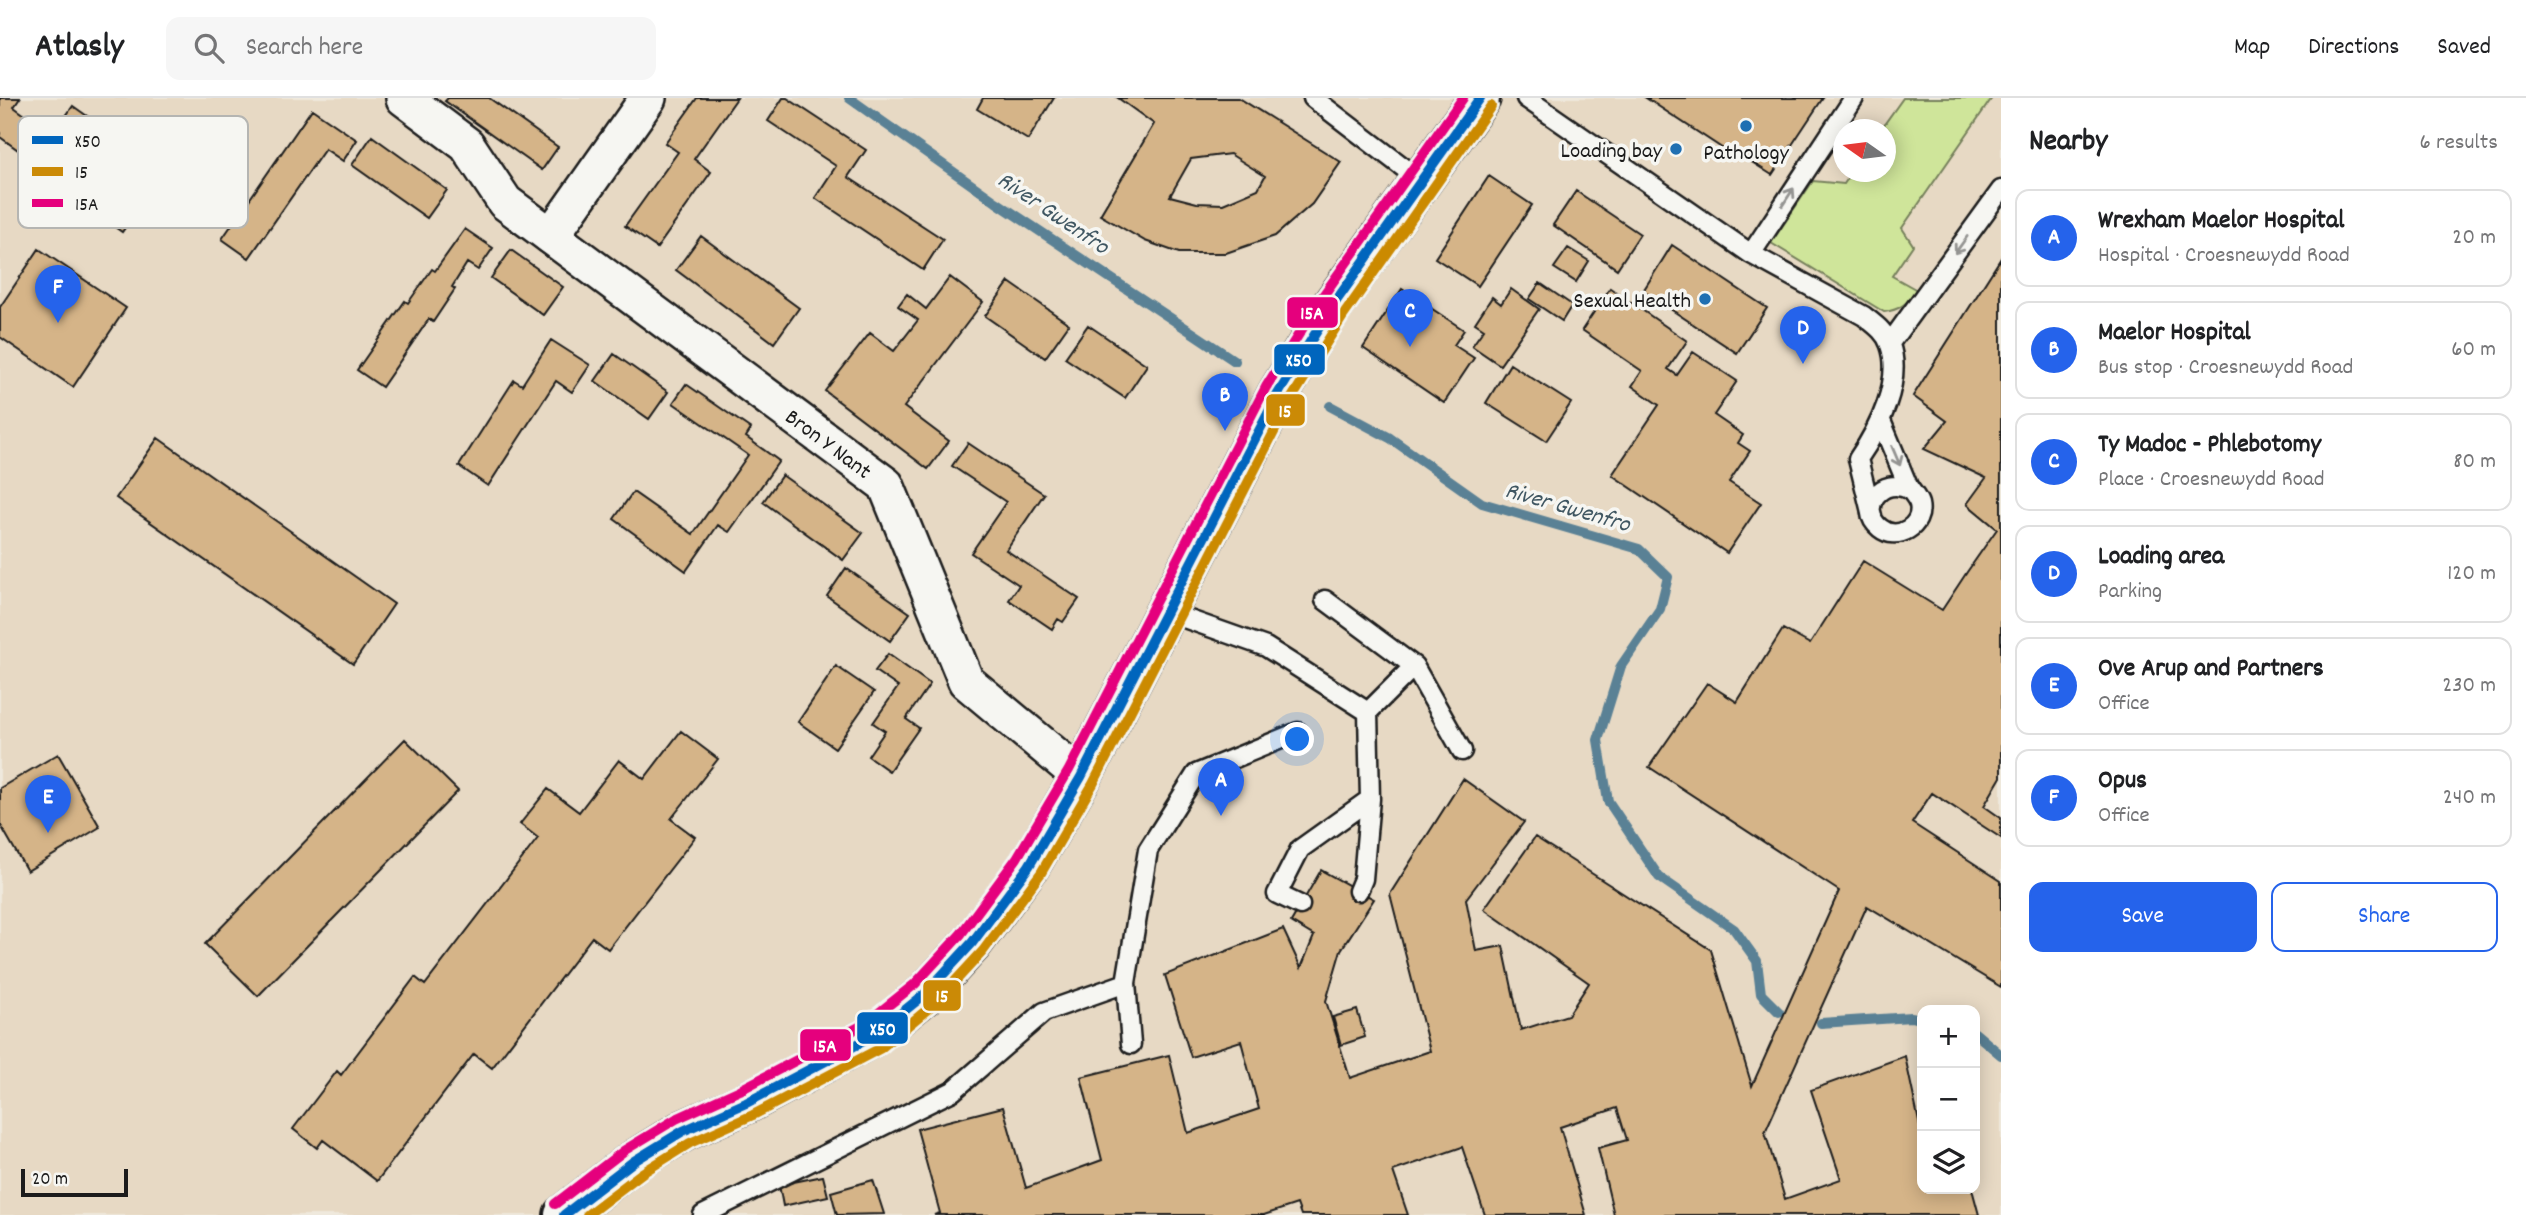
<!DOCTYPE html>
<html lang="en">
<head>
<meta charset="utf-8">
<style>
  body { margin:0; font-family:Dekko,sans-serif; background:#f6f6f6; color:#202124 }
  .controls { position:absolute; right:21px; bottom:21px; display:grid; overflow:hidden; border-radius:14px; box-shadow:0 4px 18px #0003 }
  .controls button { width:63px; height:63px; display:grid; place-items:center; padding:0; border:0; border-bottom:2px solid #e0e0e0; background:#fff; color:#202124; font:35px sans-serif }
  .compass { position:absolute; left:1833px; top:21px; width:63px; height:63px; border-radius:50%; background:#fff; box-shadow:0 4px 18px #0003; rotate:284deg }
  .scale { position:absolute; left:21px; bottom:18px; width:107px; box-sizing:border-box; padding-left:7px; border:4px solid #1c1c1c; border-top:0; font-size:19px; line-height:24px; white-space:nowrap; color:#1c1c1c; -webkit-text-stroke:5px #f6f6f2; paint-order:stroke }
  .you { position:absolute; left:1298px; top:642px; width:24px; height:24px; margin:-18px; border:5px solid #fff; border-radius:50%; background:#1a73e8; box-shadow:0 0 0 10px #1a73e833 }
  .badge { display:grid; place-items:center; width:46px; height:46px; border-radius:50%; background:#2563eb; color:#fff; font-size:23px; font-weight:700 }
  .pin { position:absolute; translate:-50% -58px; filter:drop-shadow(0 2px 4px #0008) }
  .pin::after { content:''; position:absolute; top:37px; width:24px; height:21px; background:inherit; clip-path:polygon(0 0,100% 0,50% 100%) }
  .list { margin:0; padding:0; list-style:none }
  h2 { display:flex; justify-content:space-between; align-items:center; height:91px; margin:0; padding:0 28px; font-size:30px }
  h2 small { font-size:23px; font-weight:400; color:#757577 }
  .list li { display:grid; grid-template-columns:46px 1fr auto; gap:21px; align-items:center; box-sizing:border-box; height:98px; margin:0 14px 14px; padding:0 14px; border:2px solid #e0e0e0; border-radius:14px }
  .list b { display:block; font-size:26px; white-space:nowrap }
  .list p { margin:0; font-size:23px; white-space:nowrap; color:#757577 }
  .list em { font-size:23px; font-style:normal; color:#757577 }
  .actions { display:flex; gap:14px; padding:21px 28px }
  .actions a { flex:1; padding:16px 0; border:2px solid #2563eb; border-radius:14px; text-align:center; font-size:24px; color:#2563eb }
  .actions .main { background:#2563eb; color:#fff }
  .icon { flex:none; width:38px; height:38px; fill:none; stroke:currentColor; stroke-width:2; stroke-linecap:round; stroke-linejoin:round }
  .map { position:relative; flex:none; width:2001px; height:1117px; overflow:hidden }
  header { display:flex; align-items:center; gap:42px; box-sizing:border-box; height:98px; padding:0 35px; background:#fff; border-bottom:2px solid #e0e0e0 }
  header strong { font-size:33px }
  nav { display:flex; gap:38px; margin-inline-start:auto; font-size:24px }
  .search { width:490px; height:63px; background:#f6f6f6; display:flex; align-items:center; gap:18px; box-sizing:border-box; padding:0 24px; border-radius:14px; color:#757577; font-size:26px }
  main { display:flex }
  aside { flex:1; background:#fff }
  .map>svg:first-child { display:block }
  .built { fill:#e7d9c4; fill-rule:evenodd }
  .green { fill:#cfe59a; stroke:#76805b; stroke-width:2 }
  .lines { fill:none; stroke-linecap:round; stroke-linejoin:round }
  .stream { stroke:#5a8195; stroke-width:10 }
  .building { fill:#d5b488; stroke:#1c1c1c; stroke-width:2; fill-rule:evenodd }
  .service-casing { stroke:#1c1c1c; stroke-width:23 }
  .minor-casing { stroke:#1c1c1c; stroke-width:40 }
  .tertiary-casing { stroke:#1c1c1c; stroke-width:44 }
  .service { stroke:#f6f6f2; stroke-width:18 }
  .minor { stroke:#f6f6f2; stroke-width:35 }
  .tertiary { stroke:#f6f6f2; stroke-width:38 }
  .bus-1-casing { stroke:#f6f6f2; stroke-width:16 }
  .bus-2-casing { stroke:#f6f6f2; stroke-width:16 }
  .bus-3-casing { stroke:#f6f6f2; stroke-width:16 }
  .bus-1 { stroke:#0065bd; stroke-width:10 }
  .bus-2 { stroke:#cb8a06; stroke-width:10 }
  .bus-3 { stroke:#e5007d; stroke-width:10 }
  .oneway { stroke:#949492 }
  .poi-dot { fill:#1f6fb2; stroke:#f6f6f2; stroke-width:2.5 }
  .labels { text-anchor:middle; stroke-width:7; stroke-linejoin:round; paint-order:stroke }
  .poi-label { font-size:23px; fill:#1c1c1c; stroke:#f6f6f2; text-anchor:end }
  .street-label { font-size:23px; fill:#1c1c1c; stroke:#f6f6f2 }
  .water-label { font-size:24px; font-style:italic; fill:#405762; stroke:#f6f6f2 }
  .key { fill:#f6f6f2; stroke:#b5b5b2; stroke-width:2 }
  .key-label { font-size:19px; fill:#1c1c1c }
  .line-badge { stroke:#f6f6f2; stroke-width:2.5 }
  .badge-label { font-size:19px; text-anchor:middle; font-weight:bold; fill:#fff }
</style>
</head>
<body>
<header>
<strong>Atlasly</strong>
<div class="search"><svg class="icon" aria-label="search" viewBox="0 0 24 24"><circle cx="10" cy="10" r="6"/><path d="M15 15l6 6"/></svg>Search here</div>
<nav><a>Map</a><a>Directions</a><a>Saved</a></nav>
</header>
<main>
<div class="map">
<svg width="2001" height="1117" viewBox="0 0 2001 1117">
  <rect width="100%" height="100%" fill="#efe9dd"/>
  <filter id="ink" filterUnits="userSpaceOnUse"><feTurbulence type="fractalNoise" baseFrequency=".0143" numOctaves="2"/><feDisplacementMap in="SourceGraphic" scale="14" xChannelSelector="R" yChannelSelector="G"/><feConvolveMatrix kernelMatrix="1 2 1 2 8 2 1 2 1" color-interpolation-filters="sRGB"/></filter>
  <g filter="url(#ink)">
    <path class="built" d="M0,0h2001v1117h-2001zM1843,32h42v42h-42zM1922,912h53v179h-53z"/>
    <path class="green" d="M1903,0h89l-90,130 11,17 -21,31 25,14c-10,13 -16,20 -33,22l-113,-69 42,-62 31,3 8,-12h33v-42l-4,-1z"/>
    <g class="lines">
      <path class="stream" d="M849,0l147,104 239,159
        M1330,308l60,32 92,65 157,46 29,28 -8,32 -39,57 -23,74 10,61 51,76 75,52 23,32 4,33 18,18
        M1821,925l90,-6 11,2
        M1975,935l26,22"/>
    </g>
    <path class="building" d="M0,0h20l-6,9 26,19 -19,26 -21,-15z
      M448,0h41l69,49 -16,23 -97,-69z
      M697,0h40l-43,61 17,13 -54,76 -32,-22 53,-74 -13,-9z
      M783,0h4l79,52 -18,27 95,62 -20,31 -108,-72 21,-32 -68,-45z
      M983,0h71l-26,42 -51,-31z
      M1118,0h121l102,64 -29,42 -37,32 -49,17h-47l-34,-12 -45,-26 54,-91zM1230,56l35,22 -7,13 -35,15 -26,-1 -27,-7 21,-37z
      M1646,0h177l-51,77 -33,-21 -2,4z
      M73,8l92,65 -43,61 -92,-65z
      M312,11l45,31 -14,21 -18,-12 -76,109 -27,-19z
      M372,38l75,54 -20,28 -75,-53z
      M1489,78l43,29 -54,81 -43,-28z
      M1576,93l64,43 -23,35 -64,-44z
      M465,131l28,19 -15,22 -11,-7 -15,24 3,2 -22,33 -4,-3 -47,68 -25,-17 48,-69 3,2 24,-34 3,2z
      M701,138l98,72 -25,35 -98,-73z
      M1672,147l95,63 -30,45 -94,-62z
      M1568,150l21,13 -13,21 -22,-14z
      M39,151l87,59 -53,79 -73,-50v-30z
      M511,152l52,37 -20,28 -52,-37z
      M2001,160v519l-17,29 17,12v20l-69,-45 -20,30 89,58v106l-134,-81 -102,226 20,67 56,-20 -30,-89 94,-34 17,80v53h50l7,26h-365l-16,-67 29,-8 -10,-32 -57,19 26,88h-101l-23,-68 -69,24 15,44h-107l-4,-11 -33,11h-330l6,-2 -23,-84 86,-22 23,81 76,-28 -21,-83 88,-22 19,78 71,-24 -18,-68 -50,16 -26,-82 118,-46 18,39 13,-32 -23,-14 30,-52 53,29 -33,51 -15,51 24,77 80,-27 -40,-157 73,-115 61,43 -58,77 10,52 27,-5 18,84 47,-15 21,-32 -105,-74 51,-72 176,113 41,136 87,-195 -190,-124 58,-84 30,19 46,-73 27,15 53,-83 79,49 25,-38 30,-43 -30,-25 19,-26 -62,-29 23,-28 -34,-25z
      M950,179l33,25 -79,105 45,34 -21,28 -103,-78 45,-58 24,18 24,-31 -20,-14 9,-12 19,15z
      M1009,184l60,42 -24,34 -60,-42z
      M1540,185l32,22 -10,16 -33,-22z
      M1610,190l77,53 -19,28 9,6 16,-23 44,29 -23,34 29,20 -5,8 12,8 -21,31 32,21 -34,50 -115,-78 47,-70 -27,-19 10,-15 -60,-41z
      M1402,191l62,41 -10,15 20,13 -30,45 -81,-55z
      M1511,191l28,20 -39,56 -28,-19 12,-17 -9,-6 17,-26 9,7z
      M1088,227l59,40 -22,33 -60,-40z
      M551,242l39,25 -18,27 -16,-11 -68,105 -29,-20 55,-86 8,5z
      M614,256l54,38 -19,27 -54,-38z
      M1510,266l61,39 -25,38 -60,-38z
      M686,286l65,45 -5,8 33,24 -50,71 -11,-7 -32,46 -72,-52 19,-27 60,42 55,-79 -75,-52z
      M158,340l236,166 -41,60 -237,-166z
      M968,345l76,51 -38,56 73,49 -16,23 -5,-3 -6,10 -43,-29 10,-15 -48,-32 35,-51 -54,-36z
      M782,377l81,58 -20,27 -80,-58z
      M846,470l64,45 -20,28 -63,-45z
      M888,556l42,30 -24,35 13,9 -30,43 -21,-15 17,-25 -12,-8 25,-36 -23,-16z
      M836,568l38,26 -39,56 -37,-26z
      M681,633l37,28 -47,60 24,18 -87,112 -16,-12 -100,131 -18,-14 -97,127 -54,-41 -6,8 -24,-19 44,-58 4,4 74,-98 10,8 113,-147 -18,-14 28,-35 31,23 40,-52 25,19z
      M405,641l53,52 -200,205 -53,-52z
      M58,656l42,73 -73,44 -27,-47v-36z
      M1357,912l8,27 -24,8 -8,-28z
      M823,1078l5,20 -45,10 -4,-21z
      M873,1082l11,34 -47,1 -6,-23z"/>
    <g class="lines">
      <defs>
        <path id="service" d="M1313,0l107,82
          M1526,0l225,156 113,62c10,8 22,16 26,29 13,36 -12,85 -32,114l14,57
          M1751,156l103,-156
          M1890,245l111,-153
          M1881,323c9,22 18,43 27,65 3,6 9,11 11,18 5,22 -22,38 -39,24 -24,-19 2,-54 30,-38
          M1325,502l89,66 48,85
          M1167,514l99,35 102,65 2,87 -7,80 -5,12
          M1368,614l46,-46
          M1300,807l-23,-11 23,-45 70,-50
          M1131,946l-5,-61 22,-133 48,-76 102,-42
          M703,1117l250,-124 91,-79 82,-29"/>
        <g id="minor">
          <path id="s1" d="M404,0l63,47 38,57 381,283 80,196 115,96"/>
          <path d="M551,138l97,-138"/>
        </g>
        <path id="tertiary" d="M564,1117l70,-54 49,-30 63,-28 127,-67 52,-42 47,-51 57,-77 52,-89 197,-383 53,-86 149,-210"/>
      </defs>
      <use href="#service" class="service-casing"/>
      <use href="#minor" class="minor-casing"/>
      <use href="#tertiary" class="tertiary-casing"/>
      <use href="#service" class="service"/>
      <use href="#minor" class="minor"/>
      <use href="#tertiary" class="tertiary"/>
      <defs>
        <path id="bus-1" d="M564,1117l70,-54 49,-30 63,-28 127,-67 52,-42 47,-51 57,-77 52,-89 197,-383 53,-86 149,-210"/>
        <path id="bus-2" d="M587,1117l55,-42 48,-30 63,-28 128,-67 54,-45 48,-52 58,-78 52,-89 197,-383 53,-85 148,-210"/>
        <path id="bus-3" d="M555,1106l70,-54 51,-31 64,-29 125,-66 50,-40 46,-50 56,-76 52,-88 197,-383 54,-87 143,-202"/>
      </defs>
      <use href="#bus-1" class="bus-1-casing"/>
      <use href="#bus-2" class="bus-2-casing"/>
      <use href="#bus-3" class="bus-3-casing"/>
      <use href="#bus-1" class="bus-1"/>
      <use href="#bus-2" class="bus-2"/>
      <use href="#bus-3" class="bus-3"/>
    </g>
    <defs><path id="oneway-shaft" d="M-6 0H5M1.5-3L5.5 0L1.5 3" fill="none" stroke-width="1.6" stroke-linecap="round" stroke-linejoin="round" transform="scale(1.75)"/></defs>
    <g class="oneway">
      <use href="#oneway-shaft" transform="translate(1788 99) rotate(-57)"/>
      <use href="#oneway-shaft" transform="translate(1961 147) rotate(126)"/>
      <use href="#oneway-shaft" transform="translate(1896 358) rotate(67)"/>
    </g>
  </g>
  <g class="poi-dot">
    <circle cx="1746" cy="28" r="7"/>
    <circle cx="1676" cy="51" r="7"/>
    <circle cx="1705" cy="201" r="7"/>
  </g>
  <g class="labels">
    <g class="poi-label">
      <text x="1662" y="59">Loading bay</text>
      <text x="1746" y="61" text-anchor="middle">Pathology</text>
      <text x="1691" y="209">Sexual Health</text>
    </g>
    <g class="street-label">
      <text dy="8" stroke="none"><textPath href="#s1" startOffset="551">Bron Y Nant</textPath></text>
    </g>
    <g class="water-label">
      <text transform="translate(1054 114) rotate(34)" y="8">River Gwenfro</text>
      <text transform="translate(1568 408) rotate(16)" y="8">River Gwenfro</text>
    </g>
  </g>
  <rect x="18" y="18" width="230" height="112" rx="10" class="key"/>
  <rect x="32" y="38" width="31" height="8" fill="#0065bd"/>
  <rect x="32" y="69" width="31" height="9" fill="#cb8a06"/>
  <rect x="32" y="101" width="31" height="8" fill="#e5007d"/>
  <g class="key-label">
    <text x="75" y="49">X50</text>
    <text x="75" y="80">15</text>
    <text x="75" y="112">15A</text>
  </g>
  <g class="line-badge">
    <rect x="1286" y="198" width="53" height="33" rx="7" fill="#e5007d"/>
    <rect x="1273" y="245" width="53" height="33" rx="7" fill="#0065bd"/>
    <rect x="1265" y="295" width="41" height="34" rx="7" fill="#cb8a06"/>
    <rect x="922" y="881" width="40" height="33" rx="7" fill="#cb8a06"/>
    <rect x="856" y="913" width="53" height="34" rx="7" fill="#0065bd"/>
    <rect x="799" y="930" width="53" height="34" rx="7" fill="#e5007d"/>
  </g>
  <g class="badge-label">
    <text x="1312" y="221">15A</text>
    <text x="1299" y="268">X50</text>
    <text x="1285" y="319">15</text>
    <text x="942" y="904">15</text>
    <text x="883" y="937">X50</text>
    <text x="825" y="954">15A</text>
  </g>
</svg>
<div class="controls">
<button>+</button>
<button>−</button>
<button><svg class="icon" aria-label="layers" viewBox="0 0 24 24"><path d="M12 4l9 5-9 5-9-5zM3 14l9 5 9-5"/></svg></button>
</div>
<svg class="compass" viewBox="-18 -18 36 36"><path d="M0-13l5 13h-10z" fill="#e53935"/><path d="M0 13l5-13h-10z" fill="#757577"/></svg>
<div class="scale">20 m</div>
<div class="you"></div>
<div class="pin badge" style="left:1221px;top:718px">A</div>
<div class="pin badge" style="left:1225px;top:333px">B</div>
<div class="pin badge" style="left:1410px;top:249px">C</div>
<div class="pin badge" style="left:1803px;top:266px">D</div>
<div class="pin badge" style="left:48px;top:735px">E</div>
<div class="pin badge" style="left:58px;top:225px">F</div>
</div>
<aside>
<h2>Nearby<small>6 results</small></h2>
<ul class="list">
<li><span class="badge">A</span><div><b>Wrexham Maelor Hospital</b><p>Hospital · Croesnewydd Road</p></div><em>20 m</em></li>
<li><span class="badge">B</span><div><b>Maelor Hospital</b><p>Bus stop · Croesnewydd Road</p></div><em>60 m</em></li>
<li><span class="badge">C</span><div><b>Ty Madoc - Phlebotomy</b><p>Place · Croesnewydd Road</p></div><em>80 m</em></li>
<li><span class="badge">D</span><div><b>Loading area</b><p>Parking</p></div><em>120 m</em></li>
<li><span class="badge">E</span><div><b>Ove Arup and Partners</b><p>Office</p></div><em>230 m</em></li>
<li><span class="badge">F</span><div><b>Opus</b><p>Office</p></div><em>240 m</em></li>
</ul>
<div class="actions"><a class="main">Save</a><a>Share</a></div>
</aside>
</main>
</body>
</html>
